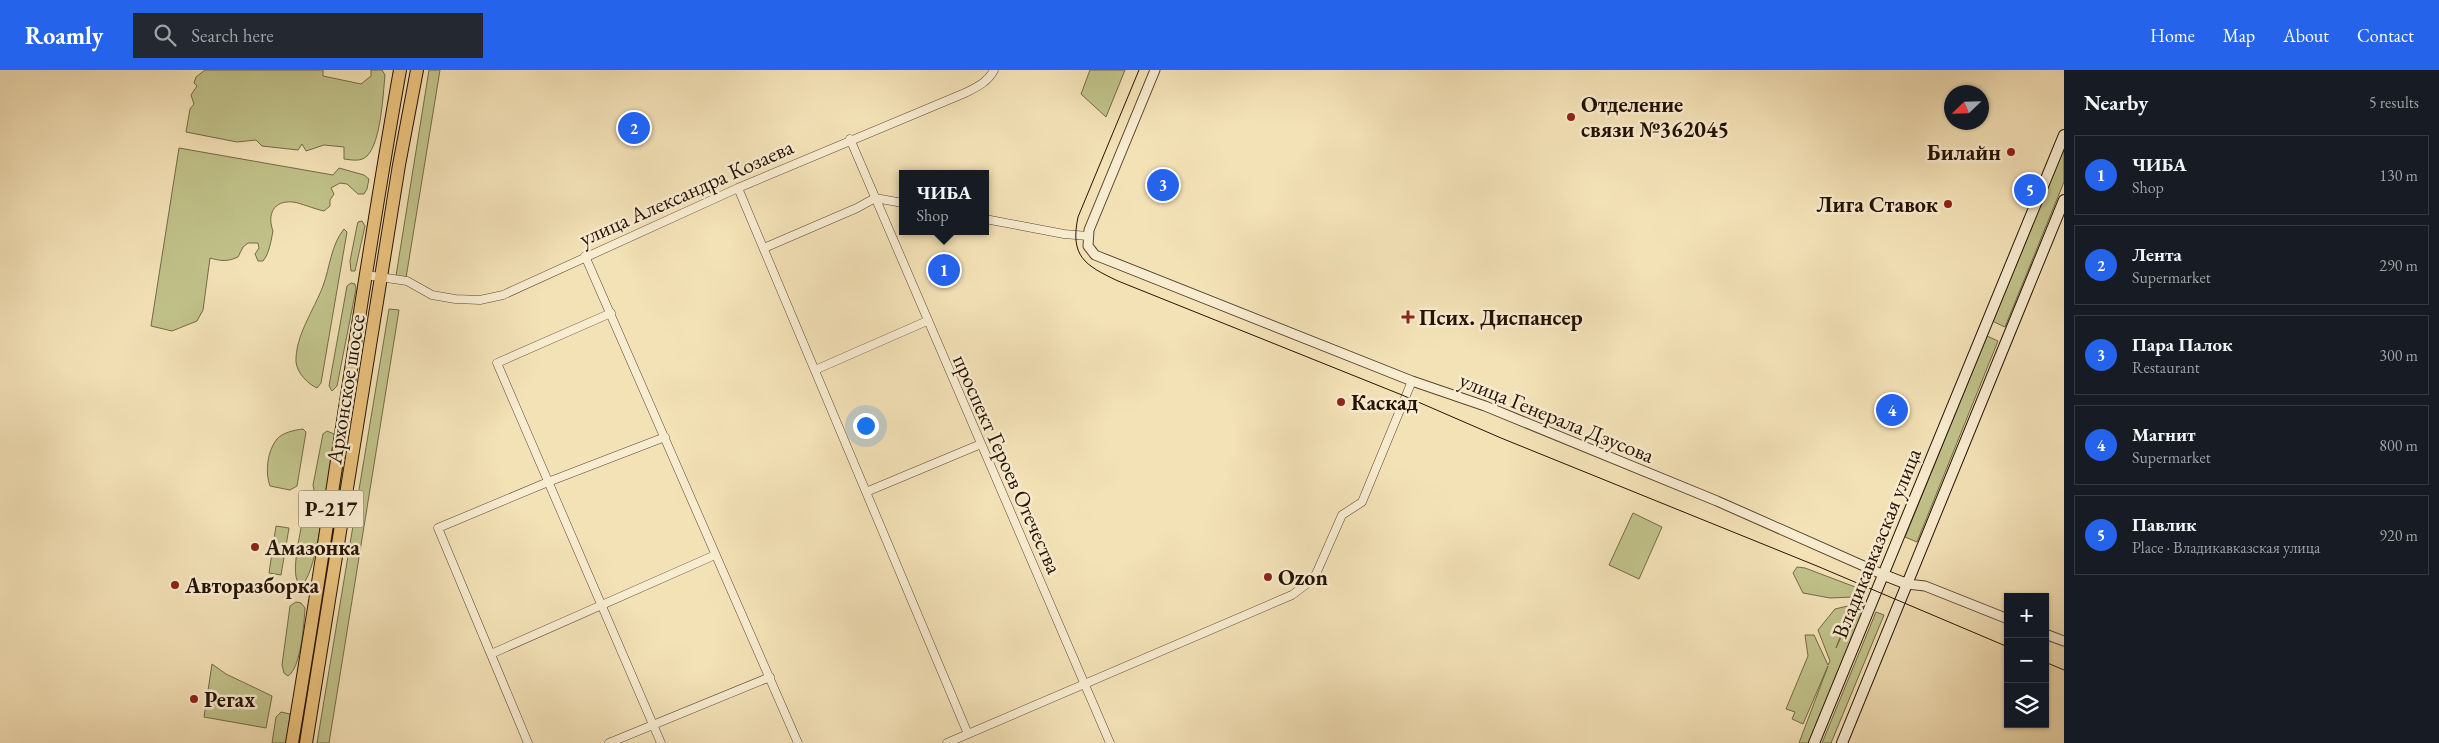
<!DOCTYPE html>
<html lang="en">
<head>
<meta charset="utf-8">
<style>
  body { margin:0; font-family:"EB Garamond",serif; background:#242831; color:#f1f3f6 }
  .controls { position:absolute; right:15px; bottom:15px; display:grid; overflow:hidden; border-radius:0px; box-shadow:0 1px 4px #0004 }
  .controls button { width:45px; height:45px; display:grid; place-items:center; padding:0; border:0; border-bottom:1px solid #363941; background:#171b24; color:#f1f3f6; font:25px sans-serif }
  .compass { position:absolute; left:1944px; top:15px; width:45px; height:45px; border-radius:50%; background:#171b24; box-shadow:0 1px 4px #0004; rotate:247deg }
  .you { position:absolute; left:865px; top:355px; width:18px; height:18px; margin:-12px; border:4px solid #fff; border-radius:50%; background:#1a73e8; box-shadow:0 0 0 8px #1a73e833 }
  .badge { display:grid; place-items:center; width:32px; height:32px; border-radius:50%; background:#2563eb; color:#fff; font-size:16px; font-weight:700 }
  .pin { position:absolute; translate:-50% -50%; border:2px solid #fff; box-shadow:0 1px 5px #0006 }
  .popup { position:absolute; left:899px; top:100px; width:90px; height:65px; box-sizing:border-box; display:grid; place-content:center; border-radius:0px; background:#171b24; filter:drop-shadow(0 1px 4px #0005); font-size:16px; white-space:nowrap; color:#9ea1a6 }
  .popup b { font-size:19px; color:#f1f3f6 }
  .popup::after { content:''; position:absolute; left:50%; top:100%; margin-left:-10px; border:10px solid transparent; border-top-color:#171b24 }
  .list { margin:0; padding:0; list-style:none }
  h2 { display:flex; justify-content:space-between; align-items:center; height:65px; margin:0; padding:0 20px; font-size:21px }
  h2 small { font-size:16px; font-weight:400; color:#9ea1a6 }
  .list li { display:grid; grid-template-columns:32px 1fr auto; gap:15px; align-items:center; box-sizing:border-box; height:80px; margin:0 10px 10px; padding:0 10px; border:1px solid #363941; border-radius:0px }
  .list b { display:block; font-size:19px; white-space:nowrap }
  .list p { margin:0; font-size:16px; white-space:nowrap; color:#9ea1a6 }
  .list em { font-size:16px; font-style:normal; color:#9ea1a6 }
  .icon { flex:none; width:28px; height:28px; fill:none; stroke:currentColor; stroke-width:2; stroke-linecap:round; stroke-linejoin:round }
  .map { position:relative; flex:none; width:2064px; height:673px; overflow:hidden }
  header { display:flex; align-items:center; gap:30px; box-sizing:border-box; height:70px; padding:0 25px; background:#2563eb; color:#fff }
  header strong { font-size:24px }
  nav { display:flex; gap:28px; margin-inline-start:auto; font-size:18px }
  .search { width:350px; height:45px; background:#242831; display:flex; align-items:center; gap:12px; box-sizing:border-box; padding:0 18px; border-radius:0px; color:#9ea1a6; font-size:19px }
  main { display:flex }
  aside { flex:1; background:#171b24 }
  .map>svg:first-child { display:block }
  .green { fill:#c1c28a; stroke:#736a46 }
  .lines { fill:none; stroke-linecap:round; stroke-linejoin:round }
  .minor-casing { stroke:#594630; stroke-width:9 }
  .tertiary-casing { stroke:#594630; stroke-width:11 }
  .secondary-casing { stroke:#251203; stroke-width:12 }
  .trunk-casing { stroke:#251203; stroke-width:14 }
  .minor { stroke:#f8ecd0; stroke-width:8 }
  .tertiary { stroke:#f8ecd0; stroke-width:9 }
  .secondary { stroke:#f8ecd0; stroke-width:10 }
  .trunk { stroke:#eac17c; stroke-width:12 }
  .tram { stroke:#251203; stroke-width:1 }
  .poi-dot { fill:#8f2418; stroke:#f8ecd0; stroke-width:2 }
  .labels { text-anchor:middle; stroke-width:5; stroke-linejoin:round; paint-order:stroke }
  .shield { fill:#f8ecd0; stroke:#645340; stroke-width:1 }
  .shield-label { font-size:21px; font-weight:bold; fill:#251203 }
  .poi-label { font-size:22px; font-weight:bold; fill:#251203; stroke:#f8ecd0; text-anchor:start }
  .street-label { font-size:22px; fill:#251203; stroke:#f8ecd0 }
</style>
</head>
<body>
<header>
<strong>Roamly</strong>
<div class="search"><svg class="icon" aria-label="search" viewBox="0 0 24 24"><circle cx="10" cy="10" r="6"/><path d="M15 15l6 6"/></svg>Search here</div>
<nav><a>Home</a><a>Map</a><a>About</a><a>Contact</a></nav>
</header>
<main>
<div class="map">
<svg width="2064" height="673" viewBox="0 0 2064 673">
  <rect width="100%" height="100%" fill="#f4e2b7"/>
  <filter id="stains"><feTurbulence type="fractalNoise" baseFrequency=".004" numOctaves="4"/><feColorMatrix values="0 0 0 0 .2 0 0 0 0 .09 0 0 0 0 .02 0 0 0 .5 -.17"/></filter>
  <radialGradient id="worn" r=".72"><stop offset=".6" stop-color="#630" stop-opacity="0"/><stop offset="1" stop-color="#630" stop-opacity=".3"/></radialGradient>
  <path class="green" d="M205,0h118v6l38,8 10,-8v-6h11l3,5c-2,20 -4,67 -18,81 -6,6 -15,4 -23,3v-12l-20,-2 -18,6 -4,-7 -4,6 -36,-4 -6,-6 -19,2 -51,-10 4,-23 4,-5 -3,-9 6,-9 -3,-3 2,-6z
    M429,0h11l-35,214 -10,-2z
    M1090,0h35l-19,47 -25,-23z
    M2064,77v35l-59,145 -13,-6z
    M179,78l154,27 6,-7 25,7 5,4 -2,10 -3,5h-6l-11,-10 -7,-1 -9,5 3,6 -4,6v6l-6,5c-10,-2 -23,-8 -31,-9 -20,-2 -26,13 -20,29 -2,10 -4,23 -10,30h-5l-3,-7 4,-6 -1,-5h-10l-5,4 -5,10c-11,5 -17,4 -28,1l-7,52 -6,11 -25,10 -21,-5z
    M362,151l3,5 -10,45h-4l-1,-10 7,-35 1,-4z
    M344,159l3,3 -26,151 -4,5c-9,-4 -20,-15 -21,-26 -1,-26 18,-52 27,-76 7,-19 8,-41 21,-57z
    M351,213l4,1 1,5 -19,97 -5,5 -3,-5 18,-100z
    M389,239l10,1 -70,433h-12z
    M1987,266l11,5 -81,201 -12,-5z
    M303,359l3,3 -9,54 -7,4 -20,-4c-5,-13 -3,-35 7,-47 5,-6 17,-9 26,-10z
    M327,361l7,3 2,6 -8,49 -3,3 -6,1 -5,-3 -1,-5 10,-51z
    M309,434c4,0 8,1 10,5 6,9 -7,66 -15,73h-6c-8,-11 5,-60 7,-75z
    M1633,443l29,14 -23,52 -30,-14z
    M276,456l13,2 -8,47 -12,-2z
    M1797,497l8,1 53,20 -5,9 -23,1 -27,-5 -10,-20z
    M296,532l5,1 4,5c-1,15 -4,60 -17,68l-4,-3 -2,-8 8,-59z
    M1856,534l11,4 -56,135h-12l29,-77 -25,58 -11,-5 3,-7 -9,-3 22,-53 -3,-21h9l14,30 2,-4 -12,-31 17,-21 17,-4 -16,43z
    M1876,542l8,3 -53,128h-9z
    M212,594l14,10 46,22 -6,32 -62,-11z
    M281,642l9,2 -3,29h-15l4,-26z"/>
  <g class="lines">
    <defs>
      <path id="minor" d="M850,69l260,604
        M738,118l230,546
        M985,149l79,15 24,2
        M764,178l93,-40 18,-10 28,5
        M585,186l213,487
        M366,205l41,6 25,14 23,4 25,1 23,-5 235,-107 227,-95c12,-6 23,-11 29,-23
        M611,243l-114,50 164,380
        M815,300l112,-49
        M866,422l115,-48
        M491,584l224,-99
        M528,673l-90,-215 110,-46 117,-45
        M609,673l161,-66
        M947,673l345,-148 16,-12 8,-9 26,-59 20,-13 50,-121"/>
      <path id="tertiary" d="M1155,0l-66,160 -1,16 7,9 317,126 73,25 232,95 167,74
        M1907,514l18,2 83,33
        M2045,564l19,7"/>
      <path id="secondary" d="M1884,505l23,9
        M1814,673l250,-608
        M1842,673l222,-543"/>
      <path id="trunk" d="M292,673c38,-224 68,-449 108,-673
        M306,673l93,-578 18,-95"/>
    </defs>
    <use href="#minor" class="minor-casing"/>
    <use href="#tertiary" class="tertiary-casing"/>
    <use href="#secondary" class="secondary-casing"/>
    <use href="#trunk" class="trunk-casing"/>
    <use href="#minor" class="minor"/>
    <use href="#tertiary" class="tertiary"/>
    <use href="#secondary" class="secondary"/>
    <use href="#trunk" class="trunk"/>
    <path class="tram" d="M1139,0l-61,147c-8,39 6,48 40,64l284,114 99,43 316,128 191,81
      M2045,592l19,8"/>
  </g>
  <g class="poi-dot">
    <circle cx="1571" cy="47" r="5"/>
    <circle cx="2011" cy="82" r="5"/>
    <circle cx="1948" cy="134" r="5"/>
    <path d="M1405.5 239.5h5v5h5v5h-5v5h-5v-5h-5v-5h5z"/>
    <circle cx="1341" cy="332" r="5"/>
    <circle cx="255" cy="477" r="5"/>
    <circle cx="1268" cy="507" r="5"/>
    <circle cx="175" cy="515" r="5"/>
    <circle cx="194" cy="629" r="5"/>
  </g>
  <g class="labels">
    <rect class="shield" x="298.5" y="420.5" width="65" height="37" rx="4"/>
    <g class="shield-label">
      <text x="331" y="446">Р-217</text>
    </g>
    <g class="poi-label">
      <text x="1581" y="42">Отделение<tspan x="1581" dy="25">связи №362045</tspan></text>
      <text x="2001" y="90" text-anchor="end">Билайн</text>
      <text x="1938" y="142" text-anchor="end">Лига Ставок</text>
      <text x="1419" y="255">Псих. Диспансер</text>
      <text x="1351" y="340">Каскад</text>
      <text x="265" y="485">Амазонка</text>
      <text x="1278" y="515">Ozon</text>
      <text x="185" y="523">Авторазборка</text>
      <text x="204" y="637">Регах</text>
    </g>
    <g class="street-label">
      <text transform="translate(686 122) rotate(-24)" y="8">улица Александра Козаева</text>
      <text transform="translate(345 319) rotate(-81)" y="8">Архонское шоссе</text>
      <text transform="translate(1557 347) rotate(22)" y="8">улица Генерала Дзусова</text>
      <text transform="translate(1008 394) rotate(66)" y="8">проспект Героев Отечества</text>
      <text transform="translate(1876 473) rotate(-68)" y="8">Владикавказская улица</text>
    </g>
  </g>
  <rect width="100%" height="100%" filter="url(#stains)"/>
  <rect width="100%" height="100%" fill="url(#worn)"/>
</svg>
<div class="controls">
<button>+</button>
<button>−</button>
<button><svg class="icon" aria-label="layers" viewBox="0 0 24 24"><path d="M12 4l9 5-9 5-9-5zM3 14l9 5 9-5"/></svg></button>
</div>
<svg class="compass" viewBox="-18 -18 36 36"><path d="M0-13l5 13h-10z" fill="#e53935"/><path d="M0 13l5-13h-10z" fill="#9ea1a6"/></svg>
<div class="you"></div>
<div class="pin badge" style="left:944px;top:200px">1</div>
<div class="popup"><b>ЧИБА</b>Shop</div>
<div class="pin badge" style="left:634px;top:58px">2</div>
<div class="pin badge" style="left:1163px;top:115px">3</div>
<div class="pin badge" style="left:1892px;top:340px">4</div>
<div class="pin badge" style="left:2030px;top:120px">5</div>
</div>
<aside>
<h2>Nearby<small>5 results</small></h2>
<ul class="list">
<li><span class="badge">1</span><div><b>ЧИБА</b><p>Shop</p></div><em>130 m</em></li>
<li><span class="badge">2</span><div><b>Лента</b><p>Supermarket</p></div><em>290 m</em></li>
<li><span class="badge">3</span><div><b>Пара Палок</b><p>Restaurant</p></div><em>300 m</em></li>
<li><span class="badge">4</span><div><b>Магнит</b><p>Supermarket</p></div><em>800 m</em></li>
<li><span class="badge">5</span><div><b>Павлик</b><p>Place · Владикавказская улица</p></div><em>920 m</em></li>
</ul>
</aside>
</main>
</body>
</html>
